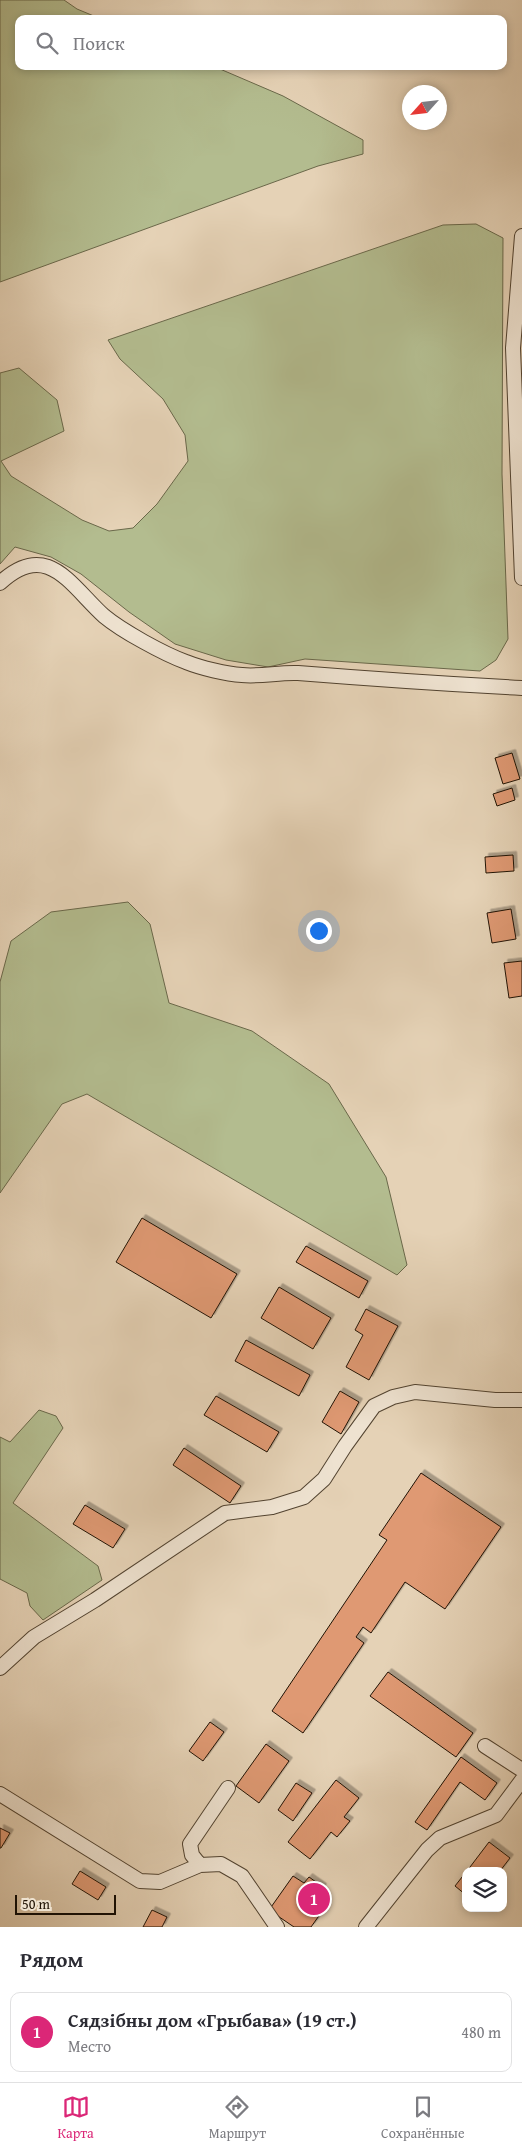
<!DOCTYPE html>
<html lang="ru">
<head>
<meta charset="utf-8">
<style>
  body { margin:0; font-family:"Gentium Book Plus",serif; background:#f2f2f3; color:#2b2b33 }
  .controls { position:absolute; right:15px; bottom:15px; display:grid; overflow:hidden; border-radius:10px; box-shadow:0 2px 8px #0003 }
  .controls button { width:45px; height:45px; display:grid; place-items:center; padding:0; border:0; border-bottom:1px solid #e1e1e2; background:#fff; color:#2b2b33; font:25px sans-serif }
  .compass { position:absolute; left:402px; top:85px; width:45px; height:45px; border-radius:50%; background:#fff; box-shadow:0 2px 8px #0003; rotate:243deg }
  .scale { position:absolute; left:15px; bottom:12px; width:101px; box-sizing:border-box; padding-left:5px; border:2px solid #211304; border-top:0; font-size:14px; line-height:18px; white-space:nowrap; color:#211304; -webkit-text-stroke:4px #eee2d0; paint-order:stroke }
  .you { position:absolute; left:318px; top:930px; width:18px; height:18px; margin:-12px; border:4px solid #fff; border-radius:50%; background:#1a73e8; box-shadow:0 0 0 8px #1a73e833 }
  .badge { display:grid; place-items:center; width:32px; height:32px; border-radius:50%; background:#db2777; color:#fff; font-size:16px; font-weight:700 }
  .pin { position:absolute; translate:-50% -50%; border:2px solid #fff; box-shadow:0 1px 5px #0006 }
  .list { margin:0; padding:0; list-style:none }
  h2 { display:flex; justify-content:space-between; align-items:center; height:65px; margin:0; padding:0 20px; font-size:21px }
  h2 small { font-size:16px; font-weight:400; color:#7c7c81 }
  .list li { display:grid; grid-template-columns:32px 1fr auto; gap:15px; align-items:center; box-sizing:border-box; height:80px; margin:0 10px 10px; padding:0 10px; border:1px solid #e1e1e2; border-radius:10px }
  .list b { display:block; font-size:19px; white-space:nowrap }
  .list p { margin:0; font-size:16px; white-space:nowrap; color:#7c7c81 }
  .list em { font-size:16px; font-style:normal; color:#7c7c81 }
  .icon { flex:none; width:28px; height:28px; fill:none; stroke:currentColor; stroke-width:2; stroke-linecap:round; stroke-linejoin:round }
  .map { position:relative; flex:none; width:522px; height:1927px; overflow:hidden }
  .search { position:absolute; background:#fff; box-shadow:0 2px 8px #0003; left:15px; right:15px; top:15px; height:55px; display:flex; align-items:center; gap:12px; box-sizing:border-box; padding:0 18px; border-radius:10px; color:#7c7c81; font-size:19px }
  .sheet { height:155px; background:#fff }
  nav { display:flex; justify-content:space-around; align-items:center; box-sizing:border-box; height:70px; border-top:1px solid #e1e1e2; background:#fff; font-size:14px; color:#7c7c81 }
  nav a { display:grid; justify-items:center; gap:2px }
  nav .on { color:#db2777 }
  .map>svg:first-child { display:block }
  .green { fill:#b3bc8f; stroke:#6a684a }
  .building { fill:#df9973; stroke:#211304; filter:url(#shadow) }
  .lines { fill:none; stroke-linecap:round; stroke-linejoin:round }
  .minor-casing { stroke:#524330; stroke-width:16 }
  .minor { stroke:#eee2d0; stroke-width:14 }
</style>
</head>
<body>
<div class="map">
<svg width="522" height="1927" viewBox="0 0 522 1927">
  <defs>
    <filter id="shadow"><feDropShadow dx="3.5" dy="-3.5" stdDeviation="0" flood-color="#0004"/></filter>
  </defs>
  <rect width="100%" height="100%" fill="#e5d2b6"/>
  <filter id="stains"><feTurbulence type="fractalNoise" baseFrequency=".004" numOctaves="4"/><feColorMatrix values="0 0 0 0 .2 0 0 0 0 .09 0 0 0 0 .02 0 0 0 .5 -.17"/></filter>
  <radialGradient id="worn" r=".72"><stop offset=".6" stop-color="#630" stop-opacity="0"/><stop offset="1" stop-color="#630" stop-opacity=".3"/></radialGradient>
  <path class="green" d="M0,0h64l13,9 24,10h-82v47h194l70,30 80,44v14l-45,12 -318,116z
    M476,224l27,14 -1,236 6,165 -12,21 -16,11 -175,-12 -37,8 -42,-7 -51,-16 -46,-32 -48,-38 -30,-17 -36,-10 -15,17v-191l19,-5 38,32 7,31 -63,30 10,15 71,44 27,11 24,-3 24,-24 31,-43 -3,-26 -22,-36 -43,-40 -12,-19 335,-115z
    M128,902l22,22 19,79 83,28 77,53 57,93 21,88 -10,10 -310,-181 -25,10 -62,89v-211l11,-41 40,-29z
    M39,1410l17,6 7,12 -50,75 85,63 4,14 -59,40 -13,-14 -3,-13 -27,-14v-142l10,5z"/>
  <path class="building" d="M512,753l8,26 -17,5 -8,-26z
    M512,788l3,12 -18,6 -4,-12z
    M513,855l1,16 -28,2 -1,-16z
    M511,909l5,30 -24,4 -5,-30z
    M522,961v35l-13,2 -5,-35z
    M142,1218l95,56 -26,44 -95,-56z
    M306,1246l62,35 -9,17 -63,-36z
    M279,1287l52,31 -18,31 -52,-31z
    M366,1309l32,17 -29,54 -23,-13 17,-32 -8,-5z
    M246,1340l64,35 -11,21 -64,-35z
    M340,1391l19,11 -18,32 -19,-12z
    M216,1396l63,36 -12,20 -63,-37z
    M184,1448l57,38 -11,17 -57,-38z
    M421,1473l80,54 -56,82 -40,-27 -34,51 -8,-6 -7,10 8,6 -61,90 -31,-22 115,-171 -8,-5z
    M85,1505l40,24 -12,19 -40,-24z
    M388,1672l85,61 -17,24 -86,-61z
    M210,1722l14,10 -21,29 -14,-10z
    M266,1744l23,17 -30,42 -23,-17z
    M461,1757l36,26 -12,17 -25,-18 -33,48 -12,-8z
    M336,1780l23,18 -15,19 6,4 -13,16 -6,-5 -21,27 -22,-17z
    M296,1783l16,10 -19,28 -15,-11z
    M0,1828l10,5 -9,15h-1z
    M489,1842l21,16 -10,13h-33z
    M80,1871l26,16 -8,13 -26,-16z
    M466,1872v23l-11,-9z
    M293,1876l11,7 5,-6 14,10 -6,8 11,8 -17,24h-17l-25,-17z
    M152,1910l15,7 -5,10h-19z"/>
  <g class="lines">
    <defs>
      <path id="minor" d="M522,236l-9,112 9,230
        M0,583c47,-44 70,2 104,33 18,15 60,38 82,46 15,6 40,12 56,13 18,2 38,-3 56,-2 75,6 149,11 224,15
        M0,1668l34,-31 61,-37 130,-87 47,-6 32,-10 20,-18 21,-33 29,-40 19,-9 22,-5 80,8h27
        M485,1746l37,24
        M0,1794l140,87 20,1 40,-17 21,-1 21,12 35,51
        M200,1865l-8,-10 -2,-11 38,-56
        M366,1927l61,-77 13,-12 56,-23 26,-35"/>
    </defs>
    <use href="#minor" class="minor-casing"/>
    <use href="#minor" class="minor"/>
  </g>
  <rect width="100%" height="100%" filter="url(#stains)"/>
  <rect width="100%" height="100%" fill="url(#worn)"/>
</svg>
<div class="controls">
<button><svg class="icon" aria-label="layers" viewBox="0 0 24 24"><path d="M12 4l9 5-9 5-9-5zM3 14l9 5 9-5"/></svg></button>
</div>
<svg class="compass" viewBox="-18 -18 36 36"><path d="M0-13l5 13h-10z" fill="#e53935"/><path d="M0 13l5-13h-10z" fill="#7c7c81"/></svg>
<div class="scale">50 m</div>
<div class="you"></div>
<div class="pin badge" style="left:314px;top:1899px">1</div>
<div class="search"><svg class="icon" aria-label="search" viewBox="0 0 24 24"><circle cx="10" cy="10" r="6"/><path d="M15 15l6 6"/></svg>Поиск</div>
</div>
<section class="sheet">
<h2>Рядом<small></small></h2>
<ul class="list">
<li><span class="badge">1</span><div><b>Сядзібны дом «Грыбава» (19 ст.)</b><p>Место</p></div><em>480 m</em></li>
</ul>
</section>
<nav>
<a class="on"><svg class="icon" aria-label="map" viewBox="0 0 24 24"><path d="M3 6l6-2 6 2 6-2v14l-6 2-6-2-6 2zM9 4v14M15 6v14"/></svg>Карта</a>
<a><svg class="icon" aria-label="directions" viewBox="0 0 24 24"><path d="M12 3l9 9-9 9-9-9zM9 14v-3h6M13 9l2 2-2 2"/></svg>Маршрут</a>
<a><svg class="icon" aria-label="saved" viewBox="0 0 24 24"><path d="M7 4h10v16l-5-4-5 4z"/></svg>Сохранённые</a>
</nav>
</body>
</html>
